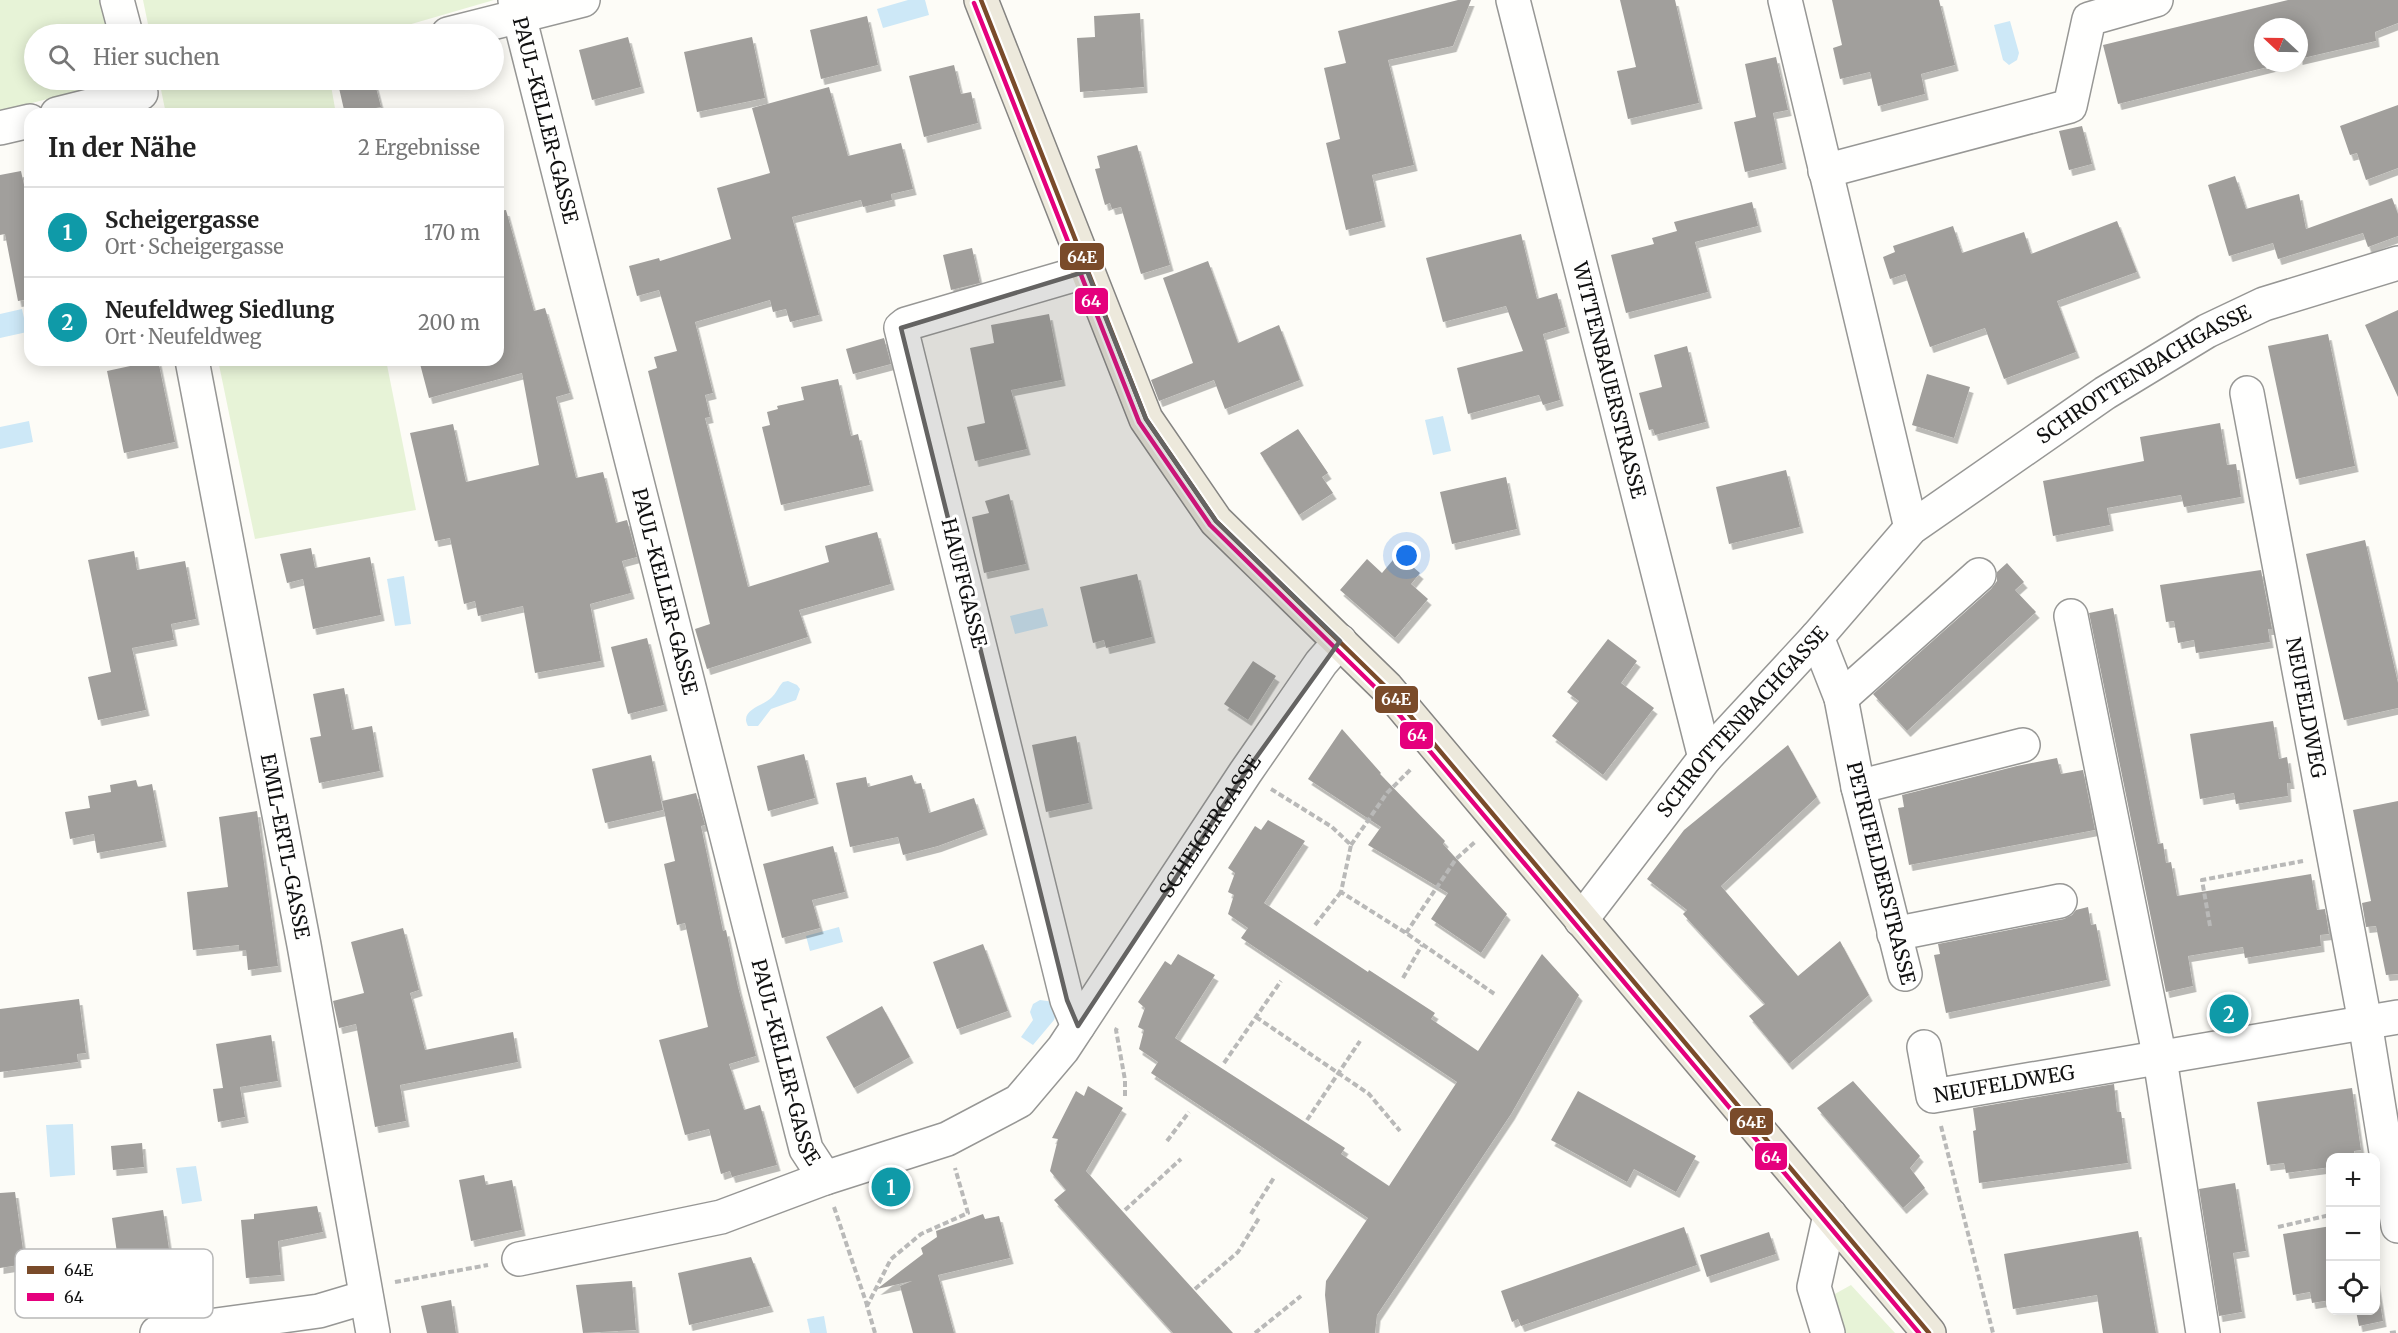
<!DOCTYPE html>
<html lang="de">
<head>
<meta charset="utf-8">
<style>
  body { margin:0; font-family:Merriweather,serif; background:#f6f6f6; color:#222 }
  .controls { position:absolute; right:18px; bottom:18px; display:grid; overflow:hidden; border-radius:12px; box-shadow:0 3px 15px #0003 }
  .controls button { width:54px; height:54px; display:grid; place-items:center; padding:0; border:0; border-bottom:2px solid #e0e0e0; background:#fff; color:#222; font:30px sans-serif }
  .compass { position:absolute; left:2254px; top:18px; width:54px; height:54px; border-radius:50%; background:#fff; box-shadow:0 3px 15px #0003; rotate:292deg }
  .you { position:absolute; left:1407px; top:556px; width:21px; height:21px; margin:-15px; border:4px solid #fff; border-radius:50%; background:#1a73e8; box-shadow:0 0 0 9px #1a73e833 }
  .badge { display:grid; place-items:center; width:39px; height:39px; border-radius:50%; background:#1a73e8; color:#fff; font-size:20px; font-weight:700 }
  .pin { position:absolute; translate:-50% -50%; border:3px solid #fff; box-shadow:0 2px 6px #0006 }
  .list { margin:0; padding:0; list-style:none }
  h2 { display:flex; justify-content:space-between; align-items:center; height:78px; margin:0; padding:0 24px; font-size:26px }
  h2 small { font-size:20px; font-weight:400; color:#767676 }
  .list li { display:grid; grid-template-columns:39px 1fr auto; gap:18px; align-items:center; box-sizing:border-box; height:90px; padding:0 24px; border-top:2px solid #e0e0e0 }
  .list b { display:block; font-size:22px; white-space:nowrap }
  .list p { margin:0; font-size:20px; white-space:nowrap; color:#767676 }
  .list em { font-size:20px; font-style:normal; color:#767676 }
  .icon { flex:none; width:33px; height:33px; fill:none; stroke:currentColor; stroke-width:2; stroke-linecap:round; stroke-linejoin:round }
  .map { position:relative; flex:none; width:2398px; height:1333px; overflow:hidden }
  .search { position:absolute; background:#fff; box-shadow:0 3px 15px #0003; left:24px; top:24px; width:480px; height:66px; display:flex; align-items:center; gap:15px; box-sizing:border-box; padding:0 21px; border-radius:33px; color:#767676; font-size:22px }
  .panel { position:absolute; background:#fff; box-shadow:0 3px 15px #0003; left:24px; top:108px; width:480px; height:258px; border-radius:18px }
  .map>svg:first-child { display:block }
  .green { fill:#e7f3d7 }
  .water { fill:#cde8f7 }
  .building { fill:#a19f9c; filter:url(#shadow) }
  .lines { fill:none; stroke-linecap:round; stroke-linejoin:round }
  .minor-casing { stroke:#979795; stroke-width:36 }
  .major-casing { stroke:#858482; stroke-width:36 }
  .path { stroke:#b9b9b8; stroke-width:4; stroke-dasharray:6 3; stroke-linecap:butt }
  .minor { stroke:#fffffe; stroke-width:33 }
  .major { stroke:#ede9dc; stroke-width:33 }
  .bus-1-casing { stroke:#fff; stroke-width:9 }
  .bus-2-casing { stroke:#fff; stroke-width:9 }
  .bus-1 { stroke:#7a4b2a; stroke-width:4.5 }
  .bus-2 { stroke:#e5007d; stroke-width:4.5 }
  .marked { fill:#646362; fill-opacity:0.2; stroke:#646362; stroke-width:4.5; stroke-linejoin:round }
  .labels { text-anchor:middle; stroke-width:6; stroke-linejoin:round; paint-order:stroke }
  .street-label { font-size:20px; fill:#111; stroke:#fff }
  .key { fill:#fff; stroke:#b8b8b8; stroke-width:1.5 }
  .key-label { font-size:16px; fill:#111 }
  .line-badge { stroke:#fff; stroke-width:2 }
  .badge-label { font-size:16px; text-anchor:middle; font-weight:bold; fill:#fff }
</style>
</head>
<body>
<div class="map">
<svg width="2398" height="1333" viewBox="0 0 2398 1333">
  <defs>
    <filter id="shadow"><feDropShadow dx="3.5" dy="6" stdDeviation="0" flood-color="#0004"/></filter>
  </defs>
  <rect width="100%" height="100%" fill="#fdfcf7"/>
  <path class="green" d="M0,0h100l8,34h-74v46l85,1 -119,30z
    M143,0h351l-117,34h-227z
    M159,80h171l6,34h-170z
    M218,360h168l30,150 -161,29z
    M1851,1285l44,48h-58l-13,-33z"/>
  <path class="water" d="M908,0h17l4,15 -46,13 -6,-19z
    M2010,21l9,32 -2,7 -8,5 -6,-5 -9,-35z
    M22,309l5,23 -27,6v-24z
    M1443,416l8,35 -18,4 -8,-35z
    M29,421l4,21 -33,7v-22z
    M404,576l7,48 -16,2 -8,-47z
    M1043,608l5,18 -33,8 -5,-18z
    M788,681l9,4 3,4 -4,11 -25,9 -13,17h-10c-9,-16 15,-20 23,-28 5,-4 7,-11 12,-16z
    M839,927l4,15 -33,9 -4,-15z
    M1040,1000l14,2 4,7 -4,11 -21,25 -12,-8 12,-17 -3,-8 3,-8z
    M73,1124l2,51 -25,2 -4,-52z
    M196,1166l6,35 -20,3 -6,-36z
    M824,1316l3,17h-17l-3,-14z"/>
  <path class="building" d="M1458,0h13l-18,46 -65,14 26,105 -42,10 10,46 -36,9 -20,-87 14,-4 -16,-71 22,-5 -8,-32z
    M1620,0h55l24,103 -71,16 -11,-48 19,-4z
    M1832,0h107l16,65 -34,9 4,20 -47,12 -8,-34 -30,7 -7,-31 9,-3z
    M2288,0h110v23l-23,9 1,9 -77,18v-32h-36v36h21l-166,41 -15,-59z
    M1140,13l4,74 -64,5 -3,-54 18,-1 -1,-21z
    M867,16l11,49 -57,14 -11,-49z
    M628,37l13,50 -49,13 -13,-50z
    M752,37l13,61 -68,14 -13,-60z
    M1776,57l12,53 -15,3 10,50 -38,9 -11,-50 22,-5 -11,-53z
    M954,65l7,29 10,-2 7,31 -54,14 -15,-61z
    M374,80l7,27 -36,7 -6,-26z
    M829,87l19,69 53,-13 12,46 -22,5 1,6 -29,7 -2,-7 -69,17 27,98 -29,7 -4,-13 -13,3 -3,-12 -75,22 18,71 -8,2 5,22 -5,1 43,169 81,-25 -4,-16 52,-14 14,52 -92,26 9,27 -101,32 -12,-40 15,-5 -62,-253 9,-3 -3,-11 23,-6 -18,-61 -22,6 -8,-30 30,-8 1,3 71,-22 -14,-51 53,-15 -18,-65z
    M2398,105v63l-32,12 -9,-27 -7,2 -10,-29z
    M2082,126l10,38 -23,6 -10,-39z
    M1137,145l33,120 -29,9 -20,-67 -9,2 -2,-6 -5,2 -10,-36 5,-1 -3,-12z
    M21,171l5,23 4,-1v106l-12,2 -13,-67 -5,1v-60z
    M2235,176l11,33 53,-15 7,35 86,-31 6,16v22l-30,11 -5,-14 -85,26 -5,-16 -44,13 -21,-71z
    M1752,202l6,24 -63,16 13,50 -82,21 -15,-58 43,-11 -2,-6 25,-7 -3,-9z
    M506,210l28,101 11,-3 25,85 -14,4 20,81 27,-6 13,51 11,-3 10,37 -15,4 9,32 -41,11 11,57 -66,12 -12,-67 -45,10 -3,-15 -11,3 -14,-66 -15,3 -25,-108 43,-9 13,58 73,-17 -17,-92 -93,25 -10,-38h79v-149z
    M2117,221l20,51 -80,29 19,51 -72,27 -19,-51 -55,19 -25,-73 -15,5 -7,-22 12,-5 -2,-6 60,-20 9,27 62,-21 7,22z
    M1521,234l16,65 20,-6 9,34 -23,7 17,66 -17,5 -4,-10 -71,19 -11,-46 66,-17 -17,-45 -63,16 -17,-64z
    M972,248l8,35 -29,7 -8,-35z
    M1208,261l30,82 41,-18 21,55 -75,29 -11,-29 -55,21 -8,-21 42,-17 -30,-85z
    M2398,310v87l-33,-72z
    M1049,314l13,66 -51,10 16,59 -52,12 -8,-34 18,-4 -15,-75 24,-5 -3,-18z
    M2328,334l27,132 -59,13 -28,-133z
    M884,338l7,26 -38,10 -7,-25z
    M1687,346l19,76 -51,13 -2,-6 -4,1 -10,-37 23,-6 -8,-32z
    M158,360l17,82 -51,11 -17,-82z
    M1927,374l43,13 -16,51 -42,-13z
    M838,379l13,57 7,-2 12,51 -89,20 -19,-78 8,-2 -3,-13 11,-3 -1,-3 27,-6 -3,-13z
    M2220,423l7,42 9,-1 5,33 -57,10 -3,-12 -74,13 3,17 -57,11 -10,-55 101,-20 -4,-24z
    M1298,429l30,44 -6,4 11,16 -34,22 -39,-62z
    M1786,470l14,57 -71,17 -13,-57z
    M1506,477l11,52 -65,15 -12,-52z
    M1009,494l17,70 -42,9 -12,-56 17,-4 -4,-12z
    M2365,540l33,143v25l-54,12 -38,-166z
    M311,548l4,20 55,-11 11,58 -68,14 -10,-50 -16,4 -7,-29z
    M134,551l3,19 48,-9 11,58 -25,5 3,16 -42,8 14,62 -48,10 -10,-43 23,-5 -23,-112z
    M1398,554l22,19 -9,11 17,15 -33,39 -55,-48 27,-31 15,14z
    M2007,563l17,19 -9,8 21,22 -129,119 -34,-37 118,-105 6,-8v-9z
    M2261,570l11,59h-4l2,13 -74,11 -2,-13 -16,3 -4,-22 -8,1 -6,-37z
    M1137,574l15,63 -46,11 -2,-8 -11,3 -13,-56z
    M2113,608l45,236 5,-1 3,20 5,-1 6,34 134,-22 6,36 8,-1 4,25 -9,1 1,11 -76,12 -2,-11 -55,9 5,30 -27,6 -77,-379z
    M647,638l17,67 -36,9 -17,-67z
    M1608,639l29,22 -16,22 33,25 -51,67 -51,-39 27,-35 -12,-9z
    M1253,661l23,15 -28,44 -24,-16z
    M344,688l8,42 20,-4 8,45 -61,12 -9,-45 11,-2 -8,-42z
    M2273,721l6,38 8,-2 4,26h-4l1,13 -52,8 -2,-11 -34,6 -10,-65z
    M1342,729l39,44 -1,1 65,67 -2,3 64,70 -26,39 -50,-34 17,-26 -80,-48 13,-18 -73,-48z
    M1076,736l13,67 -43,9 -14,-67z
    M1788,745l29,52 -96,89 77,90 42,-35 29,54 -80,69 -40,-48 16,-12 -82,-90 4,-4 -40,-31 37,-49z
    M804,754l11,44 -47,13 -11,-45z
    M651,755l12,55 -58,13 -13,-54z
    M2057,758l4,16 22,-4 12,60 -186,35 -11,-57 6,-1 -2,-12 115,-29z
    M912,775l3,9 6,-1 8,30 45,-15 10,31 -46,17 -35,9 -5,-18 -48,10 -14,-64 30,-6 2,10z
    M136,780l2,7 14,-3 11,57 -66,12 -3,-19 -24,5 -5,-27 25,-4 -2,-12 23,-4 -1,-7z
    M696,793l9,32 -4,1 22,105 3,-1 12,57 18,69 -27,8 15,46 16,-5 17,60 -45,12 -2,-6 -9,3 -12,-45 -24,6 -26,-95 49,-13 -23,-104 -8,2 -13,-61 11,-3 -13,-60z
    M2398,801v173l-12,1 -10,-49 -10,1 -4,-24 9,-2 -18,-91z
    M257,811l21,155 -30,4 -2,-20h-7v-5l-46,5 -6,-58 41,-5 -9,-70z
    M1268,820l37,21 -41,62 104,69 1,-2 66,43 -4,6 47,32 64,-97 37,41 -68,119 -134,201 -2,18h-46l-4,-38 1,-14 42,-63 -217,-145 7,-11 -19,-13 5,-19 -6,-3 7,-19 -7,-6 27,-41 6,4 7,-11 37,21 -40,63 170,110 -4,6 48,32 68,-104 -216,-144 7,-10 -20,-14 6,-19 -6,-3 7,-19 -7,-5 27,-42 6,4z
    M833,846l12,46 -33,8 8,28 -38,10 -19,-74z
    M2088,907l3,18 5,-1 11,56 -161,33 -12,-58 6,-1 -2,-10 126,-25 8,-4 4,-5z
    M403,928l16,62 -9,3 15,57 88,-18 5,30 -118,23 6,36 -31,6 -19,-103 -17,4 -6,-27 31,-8 -13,-51z
    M983,944l25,67 -51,18 -24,-67z
    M79,999l7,54 -9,1 1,8 -78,10v-63z
    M882,1006l28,51 -56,31 -28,-51z
    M271,1035l7,46 -38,6 5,30 -27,5 -5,-33 10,-1 -7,-44z
    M1853,1081l67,75 -10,12 15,20 -22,20 -86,-100z
    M2114,1084l3,28h4l7,51 -149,20 -6,-52 3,-1 -3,-22z
    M1088,1086l35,22 -37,63 147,162h-60l-119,-133 12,-10 -16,-19 8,-32 -6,-1 24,-47 8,5z
    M2352,1088l9,62 -7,1 1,7h-24v9l-45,6 -2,-10 -17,2 -10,-63z
    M1578,1091l118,65 -20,36 -42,-23 -7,13 -76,-42z
    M142,1143l2,24 -31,3 -2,-24z
    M484,1175l2,10 26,-5 10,50 -51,11 -12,-61z
    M2235,1183l11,68 -13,2 9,59 -23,4 -20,-127z
    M15,1192l10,72 -25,4v-75z
    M317,1206l6,26 -45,9 3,34 -35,3 -5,-58 13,-1v-5z
    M163,1210l11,71 -52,7 -10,-70z
    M983,1214l2,5 14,-3 11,42 -72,17 16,58h-41l-13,-47 12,-5 -35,8 46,-35 -2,-6 16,-11 -1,-6z
    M2331,1226v74l-19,3 -2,-11 -17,3 -10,-61z
    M1684,1227l13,38 -176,61 -3,-7 -6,3 -11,-31z
    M2138,1231l18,102h-53l-6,-38 -84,14 -9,-55z
    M1769,1232l7,22 -69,23 -7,-22z
    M751,1257l19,49 -81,19 -11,-52z
    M2376,1278l7,43 -24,5 -3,-15h20z
    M632,1281l4,49 -53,3 -7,-48z
    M451,1300l5,33h-29l-6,-27z"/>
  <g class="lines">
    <defs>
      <g id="minor">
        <path d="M117,0l9,34"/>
        <path id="s1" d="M515,0l291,1149 19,29"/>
        <path id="s2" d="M1513,0l192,758"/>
        <path d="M1785,0l126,528"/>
        <path d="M448,34l135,-34"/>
        <path d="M57,114l84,-21"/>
        <path d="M0,128l30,-7"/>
        <path d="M1825,171l245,-65 19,-87 67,-19"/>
        <path id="s3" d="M192,360l112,585 69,388"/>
        <path id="s4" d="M2247,393l118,629 33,204"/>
        <path d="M2071,616l89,443 43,274"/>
        <path d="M1817,637l24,61 17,89 47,187"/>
        <path d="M1841,698l138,-123"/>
        <path d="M1858,787l165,-42"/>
        <path id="s5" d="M1581,920l124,-162 112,-121 94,-109 194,-135 102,-62 57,-27 134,-41"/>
        <path d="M1894,934l166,-33"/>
        <path d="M1078,1026l-11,-26 -166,-672 5,-4 181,-53"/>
        <path id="s6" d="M1924,1047l9,49 465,-79"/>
        <path id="s7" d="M519,1259l202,-42 104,-39 122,-39 72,-38 44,-52 182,-276 76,-110 19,-22"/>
        <path d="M157,1333l162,-22 47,-14"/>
        <path d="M1828,1333l-14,-46 16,-72"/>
      </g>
      <path id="major" d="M981,0l165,419 70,102 171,167 542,645"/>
    </defs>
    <use href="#minor" class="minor-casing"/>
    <use href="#major" class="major-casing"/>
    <path class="path" d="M1271,789l61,38 19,18 -10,47 65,41 90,62
      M1351,845l36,-52 25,-25
      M1315,925l26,-33
      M2210,926l-8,-46 101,-19
      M1406,933l50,-74 20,-18
      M1403,978l19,-33
      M1256,1017l113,77 31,37
      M1117,1028l-1,2 9,50v17
      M1224,1063l57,-82
      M1307,1120l53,-79
      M1941,1126l52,207
      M1167,1141l22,-29
      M834,1207l33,98
      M1125,1210l56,-51
      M1251,1214l24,-38
      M2278,1227l52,-12
      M395,1282l93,-17
      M1195,1289l43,-37 21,-34
      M875,1333l-8,-27 24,-47 30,-25 47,-21 -13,-45
      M1255,1333l46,-37
      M2390,1333l7,-1"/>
    <use href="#minor" class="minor"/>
    <use href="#major" class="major"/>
    <defs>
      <path id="bus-1" d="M981,0l165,419 70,102 171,167 542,645"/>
      <path id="bus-2" d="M974,3l165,419 71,103 171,168 538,640"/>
    </defs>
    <use href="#bus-1" class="bus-1-casing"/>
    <use href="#bus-2" class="bus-2-casing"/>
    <use href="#bus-1" class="bus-1"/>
    <use href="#bus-2" class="bus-2"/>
  </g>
  <path class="marked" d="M1087,271l59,148 70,102 124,120 -95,132 -167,253 -11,-26 -166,-672z"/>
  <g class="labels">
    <g class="street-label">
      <text dy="7" stroke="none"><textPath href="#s1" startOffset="124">PAUL-KELLER-GASSE</textPath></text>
      <text dy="7" stroke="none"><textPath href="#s5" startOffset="792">SCHROTTENBACHGASSE</textPath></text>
      <text dy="7" stroke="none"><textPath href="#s2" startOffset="392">WITTENBAUERSTRASSE</textPath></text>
      <text transform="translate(964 583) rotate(76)" y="7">HAUFFGASSE</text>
      <text dy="7" stroke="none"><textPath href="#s1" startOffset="610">PAUL-KELLER-GASSE</textPath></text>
      <text dy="7" stroke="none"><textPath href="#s4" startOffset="320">NEUFELDWEG</textPath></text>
      <text dy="7" stroke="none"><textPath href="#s5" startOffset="256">SCHROTTENBACHGASSE</textPath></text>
      <text dy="7" stroke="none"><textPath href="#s7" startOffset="862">SCHEIGERGASSE</textPath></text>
      <text dy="7" stroke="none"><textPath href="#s3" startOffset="495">EMIL-ERTL-GASSE</textPath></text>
      <text transform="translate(1881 873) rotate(76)" y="7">PETRIFELDERSTRASSE</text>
      <text dy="7" stroke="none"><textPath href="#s1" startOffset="1096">PAUL-KELLER-GASSE</textPath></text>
      <text dy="7" stroke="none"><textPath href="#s6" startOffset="122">NEUFELDWEG</textPath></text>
    </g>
  </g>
  <rect x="15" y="1249" width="198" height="69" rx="9" class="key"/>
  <rect x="27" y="1266" width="27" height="8" fill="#7a4b2a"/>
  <rect x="27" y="1293" width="27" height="8" fill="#e5007d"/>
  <g class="key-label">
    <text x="64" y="1276">64E</text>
    <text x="64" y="1303">64</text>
  </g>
  <g class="line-badge">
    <rect x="1059" y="242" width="46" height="29" rx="6" fill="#7a4b2a"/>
    <rect x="1074" y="287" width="35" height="28" rx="6" fill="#e5007d"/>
    <rect x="1374" y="685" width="45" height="29" rx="6" fill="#7a4b2a"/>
    <rect x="1399" y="721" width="35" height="29" rx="6" fill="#e5007d"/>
    <rect x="1729" y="1107" width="45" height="29" rx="6" fill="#7a4b2a"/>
    <rect x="1754" y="1142" width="34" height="29" rx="6" fill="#e5007d"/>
  </g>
  <g class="badge-label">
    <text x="1082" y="263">64E</text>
    <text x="1091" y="307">64</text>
    <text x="1396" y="705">64E</text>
    <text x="1417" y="741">64</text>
    <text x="1751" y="1128">64E</text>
    <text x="1771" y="1163">64</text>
  </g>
</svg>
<div class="controls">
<button>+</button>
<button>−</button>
<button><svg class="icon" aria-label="locate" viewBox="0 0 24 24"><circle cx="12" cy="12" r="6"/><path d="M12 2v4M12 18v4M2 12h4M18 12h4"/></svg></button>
</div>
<svg class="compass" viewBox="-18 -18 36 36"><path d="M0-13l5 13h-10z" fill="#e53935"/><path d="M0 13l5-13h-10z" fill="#767676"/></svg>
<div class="you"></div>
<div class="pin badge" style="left:891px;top:1187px;background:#0f9aa8">1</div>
<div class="pin badge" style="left:2229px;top:1014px;background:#0f9aa8">2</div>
<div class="search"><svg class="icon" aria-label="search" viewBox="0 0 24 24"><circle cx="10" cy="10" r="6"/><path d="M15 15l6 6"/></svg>Hier suchen</div>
<section class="panel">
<h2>In der Nähe<small>2 Ergebnisse</small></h2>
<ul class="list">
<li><span class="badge" style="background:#0f9aa8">1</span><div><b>Scheigergasse</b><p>Ort · Scheigergasse</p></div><em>170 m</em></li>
<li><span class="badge" style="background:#0f9aa8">2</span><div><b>Neufeldweg Siedlung</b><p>Ort · Neufeldweg</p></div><em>200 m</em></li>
</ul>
</section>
</div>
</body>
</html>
